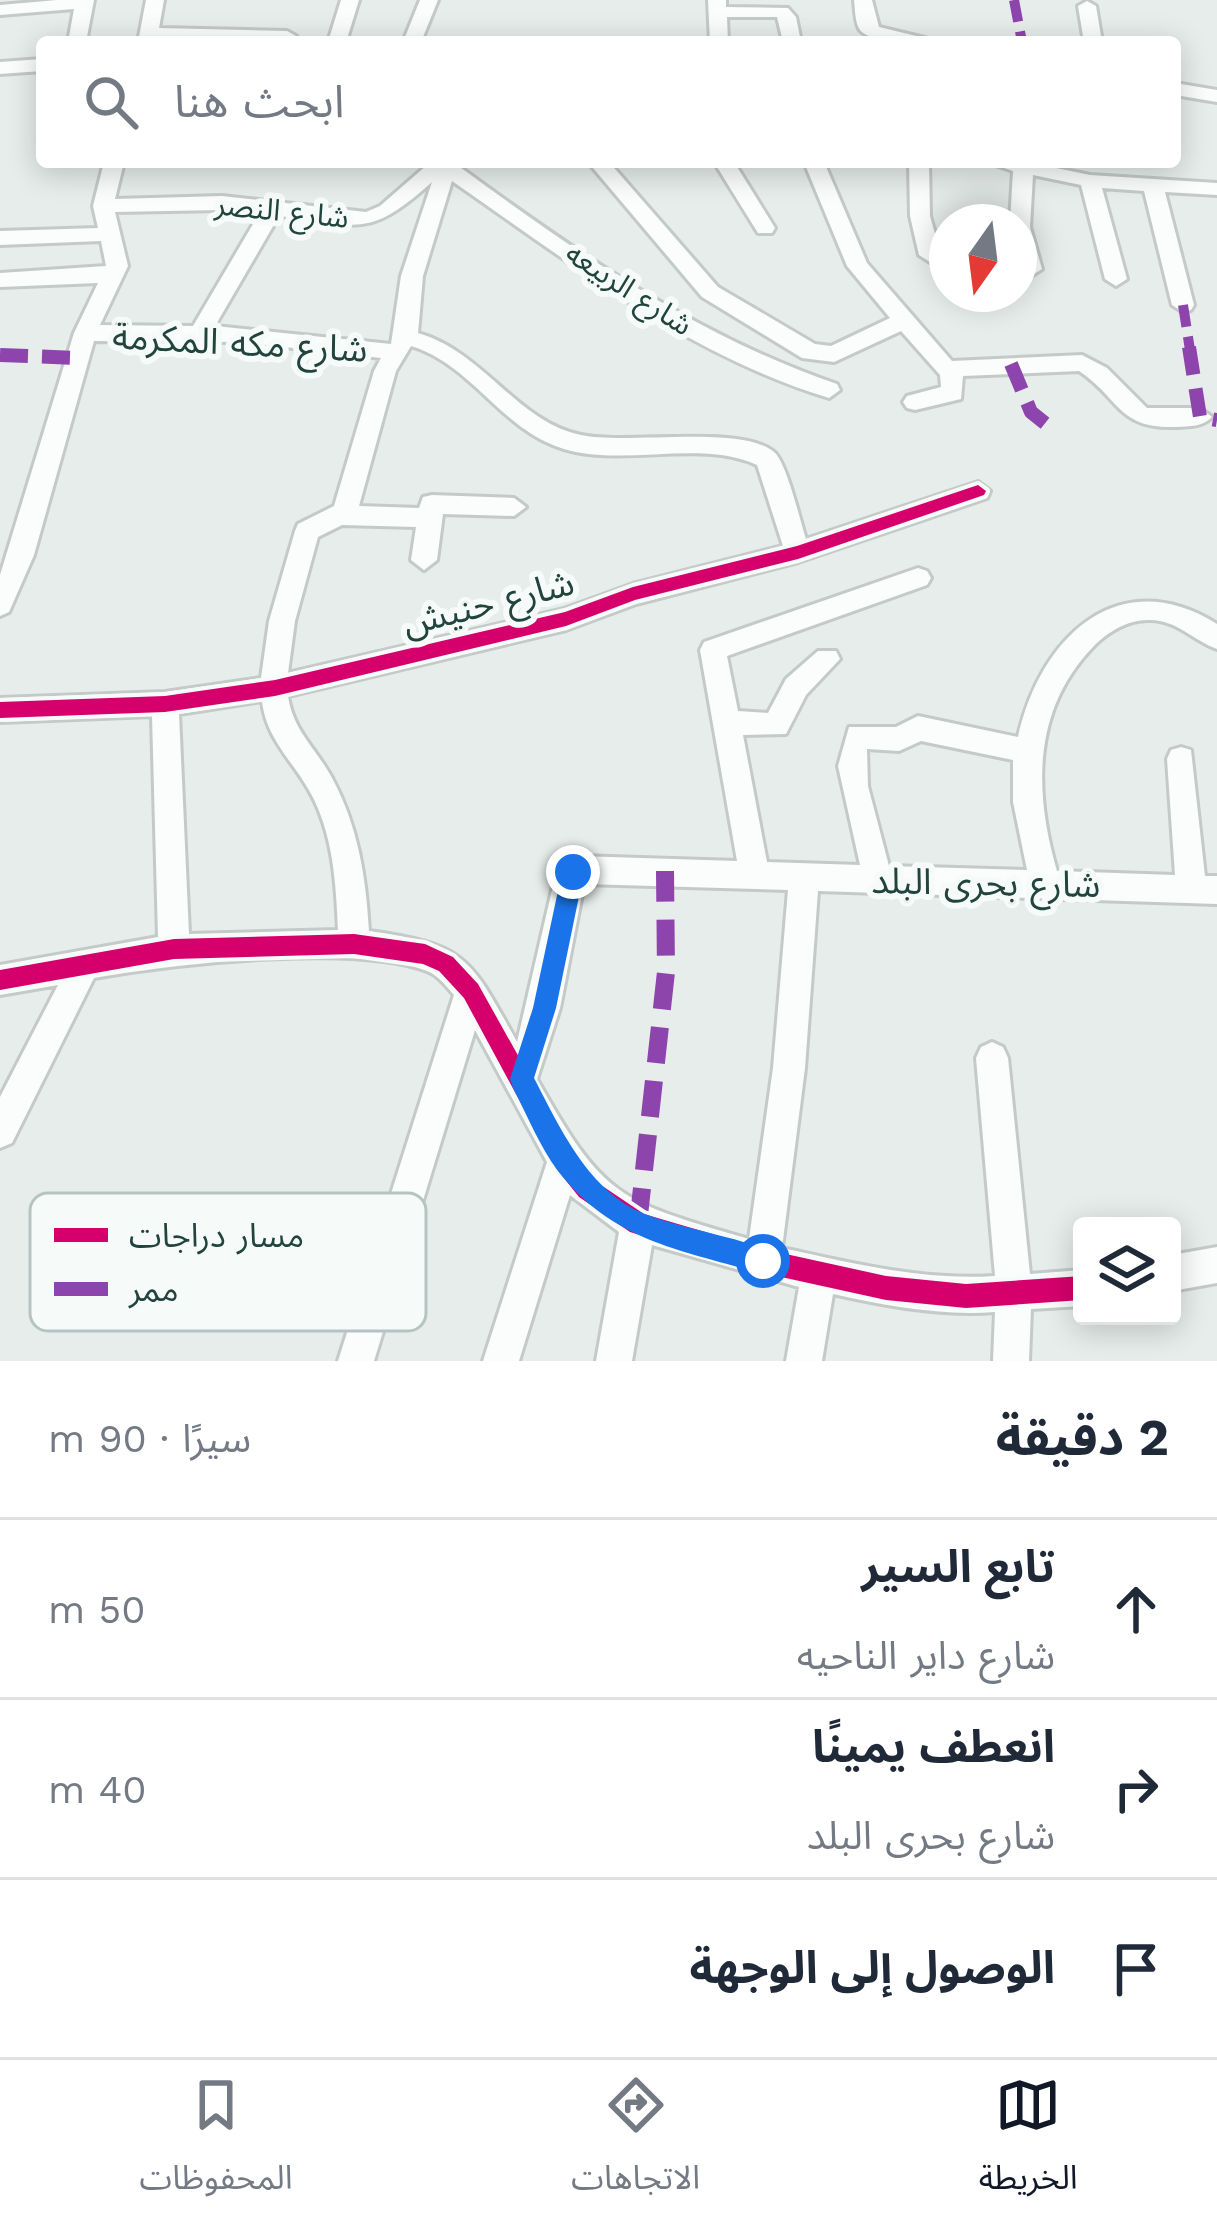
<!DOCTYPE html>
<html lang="ar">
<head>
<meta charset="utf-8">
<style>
  body { margin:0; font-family:"Work Sans","Noto Sans Arabic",sans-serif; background:#f6f6f7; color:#1f2937; direction:rtl }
  .controls { position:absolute; right:36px; bottom:36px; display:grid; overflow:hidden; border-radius:12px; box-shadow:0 6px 30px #0003 }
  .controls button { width:108px; height:108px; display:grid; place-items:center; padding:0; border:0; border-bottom:3px solid #e0e1e3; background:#fff; color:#1f2937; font:60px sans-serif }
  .compass { position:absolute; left:929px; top:204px; width:108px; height:108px; border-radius:50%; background:#fff; box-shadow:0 6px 30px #0003; rotate:194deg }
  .stop { position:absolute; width:36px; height:36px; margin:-27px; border:9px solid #1a73e8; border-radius:50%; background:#fff }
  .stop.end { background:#1a73e8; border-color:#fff; box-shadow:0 3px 12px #0008 }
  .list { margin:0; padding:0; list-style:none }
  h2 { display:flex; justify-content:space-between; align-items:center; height:156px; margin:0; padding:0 48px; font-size:51px }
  h2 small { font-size:39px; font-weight:400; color:#747a83 }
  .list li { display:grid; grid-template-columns:78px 1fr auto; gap:36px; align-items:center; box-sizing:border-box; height:180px; padding:0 48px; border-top:3px solid #e0e1e3 }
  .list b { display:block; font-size:45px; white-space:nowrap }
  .list p { margin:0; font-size:39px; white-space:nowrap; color:#747a83 }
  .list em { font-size:39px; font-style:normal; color:#747a83 }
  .icon { flex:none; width:66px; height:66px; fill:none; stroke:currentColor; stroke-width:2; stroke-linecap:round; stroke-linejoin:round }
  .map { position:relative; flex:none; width:1217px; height:1361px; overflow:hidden; direction:ltr }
  .search { position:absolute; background:#fff; box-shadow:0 6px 30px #0003; left:36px; right:36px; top:36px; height:132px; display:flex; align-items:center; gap:30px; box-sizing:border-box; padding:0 42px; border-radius:12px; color:#747a83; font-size:45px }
  .sheet { height:696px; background:#fff }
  nav { display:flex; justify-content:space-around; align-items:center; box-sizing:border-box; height:168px; border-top:3px solid #e0e1e3; background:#fff; font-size:33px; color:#747a83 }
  nav a { display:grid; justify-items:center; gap:6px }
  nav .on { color:#111827 }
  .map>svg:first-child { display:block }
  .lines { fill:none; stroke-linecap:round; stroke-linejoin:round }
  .street-casing { stroke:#c4cac8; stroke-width:6 }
  .street { fill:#fbfcfc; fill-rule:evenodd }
  .quiet-far2 { stroke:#8e44ad; stroke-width:10; stroke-dasharray:22 10; stroke-linecap:butt }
  .quiet-far1 { stroke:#8e44ad; stroke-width:14; stroke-dasharray:28 14; stroke-linecap:butt }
  .quiet { stroke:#8e44ad; stroke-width:18; stroke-dasharray:36 18; stroke-linecap:butt }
  .cycleway-casing { stroke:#f6fbf9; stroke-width:8 }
  .cycleway { fill:#d6006c; fill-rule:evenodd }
  .route { fill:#1a73e8 }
  .labels { text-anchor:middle; stroke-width:12; stroke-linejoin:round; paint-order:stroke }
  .far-street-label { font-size:30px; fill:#21443d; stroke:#f6fbf9 }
  .street-label { font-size:36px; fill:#21443d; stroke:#f6fbf9 }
  .key { fill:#f6fbf9; stroke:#b6c4c1; stroke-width:3 }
  .key-label { font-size:33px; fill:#21443d }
</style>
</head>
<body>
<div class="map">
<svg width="1217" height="1361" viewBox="0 0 1217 1361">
  <rect width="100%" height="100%" fill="#e7edeb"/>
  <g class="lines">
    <defs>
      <path id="street" d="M57,0h37l-8,42h-18l6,-33 -74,6v-10z
        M146,0h18l-5,28 128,3 9,5 -9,5 -149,1z
        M341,0h18l-13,42h-18z
        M420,0h18l-17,42h-18z
        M708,0h18v7l62,1 8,9 5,25h-18l-6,-25h-50l1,25h-18z
        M854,0h18l7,27 62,15c-17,0 -70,2 -81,-12 -5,-6 -5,-22 -6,-30z
        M1087,1l9,5 6,36h-18l-6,-36z
        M42,59v12l-42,3v-12z
        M1175,83l42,7v12l-42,-7z
        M104,162h20l-9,37 107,-3 144,16 14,-6 47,-41 -2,-3h28c120,88 243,174 384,222l3,6 -11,8c-141,-43 -257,-134 -377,-217l-29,95 -5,57c66,19 99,89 163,102 46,10 160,-11 193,17 13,11 26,69 32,87l172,-57 12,9 -3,7 -189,64 -162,42 -70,26 -278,66c5,35 28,52 44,82 26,48 34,99 37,153 99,14 101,27 148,111l38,-165 4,-10 19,-11 159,5 -37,-211 4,-8 214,-74 9,3 4,7 -4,7 -200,71 11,55 30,2 18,-34 32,-28h18l4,8 -34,36 -20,39 -43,1 24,127 93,3 -22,-99 11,-39h47l22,-11 100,21c22,-99 100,-175 199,-113v25c-23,-8 -40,-29 -67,-29 -21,-1 -43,12 -57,27 -61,63 -59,145 -36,224l118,4 -8,-116 4,-9 10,-3 10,3 14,126h12v28l-399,-13 -13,177 -23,180c70,15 141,33 213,28l-19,-218 5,-11 11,-5 11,5 5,11 22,216 52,-4v36l-51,3 -2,52h-36l2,-49c-54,4 -108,-6 -162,-18l-11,67h-36l13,-74 -147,-42 -20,116h-36l23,-129 -49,-37 -51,166h-36l64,-199 -72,-132 -101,331h-36l116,-366c-8,-9 -16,-20 -27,-24 -71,-28 -256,-7 -333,7l-82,165 -12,5v-51l58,-112 -58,10v-30l158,-28 -6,-221 -152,6v-24l165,-6 96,-14 8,-57 26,-90 3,-7 36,-18 40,-135 7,-13 -139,-16 -148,-1 -60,214 -25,57 -9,4v-41l74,-242 24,-50 -98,4v-14l106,-7 -5,-25 -101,4v-14l98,-3 -5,-22zM432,182l-31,94 -10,68 -176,-18 64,-110c81,9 88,24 153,-34zM222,210l37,4 -66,112 -93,-1 28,-59 -13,-54zM411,346c62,19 91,85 153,103 60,18 138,-10 193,16l26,81 -150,38 -69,25 -276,64 7,-52 23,-84 24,-12 74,2 -5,33 13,10 13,-10 6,-46 71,2 12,-9 -12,-9 -82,-3 -9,2 -4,11 -60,-2 37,-135zM262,701c4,38 31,60 48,91 23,41 26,91 28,138l-149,4 -10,-220zM921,741l92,19v42l14,68 -138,-4 -21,-80 -1,-37 32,2zM584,884l204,6 -15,178 -24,171c-130,-38 -145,-40 -212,-160l23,-71z
        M588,162h21l109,125 97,57 16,2 59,-28 -43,-52 -43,-104h20l43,101 85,98 130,-6 25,13 40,40h53l12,9c-10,10 -21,9 -36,10 -59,2 -56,-29 -97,-56l-116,5 -2,23 -46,11 -8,-2 -4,-6 4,-6 34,-9 -1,-12 -39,-44 -67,31 -32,-4 -100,-61z
        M714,162h20l41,66 -3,5h-14z
        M909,162h20l1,54 11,39 -11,7 -11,-7 -9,-39z
        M987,162h40l63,13 127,8v12l-52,-3 29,113 -3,5 -8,2 -11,-7 -28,-114 -42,-3 25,91 -11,7 -11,-7 -24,-94 -48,-10 -3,52 12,42 -11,7 -8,-2 -4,-10v-42h-9l3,-51z
        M1217,1247v36l-45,8v-36z"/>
    </defs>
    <use href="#street" class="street-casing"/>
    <use href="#street" class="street"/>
    <path class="quiet-far2" d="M1014,0l8,42
      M1183,305l7,45"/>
    <path class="quiet-far1" d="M1189,347l11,70 17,3
      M0,355l79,3
      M1011,364l20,48 25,20"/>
    <path class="quiet" d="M638,1224l28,-252 -1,-101"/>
    <defs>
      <path id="cycleway" d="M978,485l8,6 -2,4 -186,64 -163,41 -69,26 -291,70 -110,16 -165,6v-16l165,-6 110,-16 290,-68 68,-25 164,-41z
        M354,934l71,10 28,13 25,27 94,168 23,29 49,33 119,35 123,27 80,8 116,-8v24l-116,8 -80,-8 -123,-27 -133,-41 -51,-35 -23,-29 -92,-170 -25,-27 -16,-7 -69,-10 -180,5 -174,31v-20l174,-31z"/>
    </defs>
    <use href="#cycleway" class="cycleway-casing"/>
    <use href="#cycleway" class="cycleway"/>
  </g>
  <path class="route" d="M573,862l11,10 -28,136 -22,70c26,50 55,114 111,136 41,16 86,21 127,38l4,9 -4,9 -9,4c-81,-24 -150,-32 -205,-103 -18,-24 -31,-56 -45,-83l-3,-9 23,-71 29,-136z"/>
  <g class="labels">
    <g class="far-street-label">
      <text transform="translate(282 211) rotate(6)" y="10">شارع النصر</text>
      <text transform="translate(629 289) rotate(33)" y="10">شارع الربيعه</text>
    </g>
    <g class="street-label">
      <text transform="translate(240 342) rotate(3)" y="13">شارع مكه المكرمة</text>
      <text transform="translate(488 602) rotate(-14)" y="13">شارع حنيش</text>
      <text transform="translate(986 882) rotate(1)" y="13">شارع بحرى البلد</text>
    </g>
  </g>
  <rect x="30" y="1193" width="396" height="138" rx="18" class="key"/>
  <rect x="54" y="1228" width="54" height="14" fill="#d6006c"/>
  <rect x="54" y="1282" width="54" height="14" fill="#8e44ad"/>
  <g class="key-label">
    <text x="129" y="1247">مسار دراجات</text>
    <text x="129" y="1301">ممر</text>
  </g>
</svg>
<div class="controls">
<button><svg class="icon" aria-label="layers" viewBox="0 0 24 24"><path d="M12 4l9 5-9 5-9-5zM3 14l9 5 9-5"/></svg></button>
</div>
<svg class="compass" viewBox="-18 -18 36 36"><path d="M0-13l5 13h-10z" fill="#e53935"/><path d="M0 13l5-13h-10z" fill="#747a83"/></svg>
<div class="stop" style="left:763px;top:1261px"></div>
<div class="stop end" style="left:573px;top:872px"></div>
<div class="search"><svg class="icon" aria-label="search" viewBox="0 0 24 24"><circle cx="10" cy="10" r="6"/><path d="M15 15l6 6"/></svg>ابحث هنا</div>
</div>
<section class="sheet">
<h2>2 دقيقة<small>سيرًا · 90 m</small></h2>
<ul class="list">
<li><svg class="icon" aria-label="ahead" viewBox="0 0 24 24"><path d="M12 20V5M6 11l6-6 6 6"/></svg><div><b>تابع السير</b><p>شارع داير الناحيه</p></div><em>50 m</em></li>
<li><svg class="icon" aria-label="right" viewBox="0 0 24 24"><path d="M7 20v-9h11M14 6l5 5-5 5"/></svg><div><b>انعطف يمينًا</b><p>شارع بحرى البلد</p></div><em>40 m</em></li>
<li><svg class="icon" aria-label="arrive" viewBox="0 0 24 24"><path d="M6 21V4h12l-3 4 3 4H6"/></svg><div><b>الوصول إلى الوجهة</b></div></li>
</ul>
</section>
<nav>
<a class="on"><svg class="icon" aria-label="map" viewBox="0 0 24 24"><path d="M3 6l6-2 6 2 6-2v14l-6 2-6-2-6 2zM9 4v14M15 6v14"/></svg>الخريطة</a>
<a><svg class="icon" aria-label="directions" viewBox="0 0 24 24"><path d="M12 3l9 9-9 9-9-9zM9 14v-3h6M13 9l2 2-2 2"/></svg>الاتجاهات</a>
<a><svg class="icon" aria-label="saved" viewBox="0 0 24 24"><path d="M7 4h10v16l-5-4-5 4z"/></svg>المحفوظات</a>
</nav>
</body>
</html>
